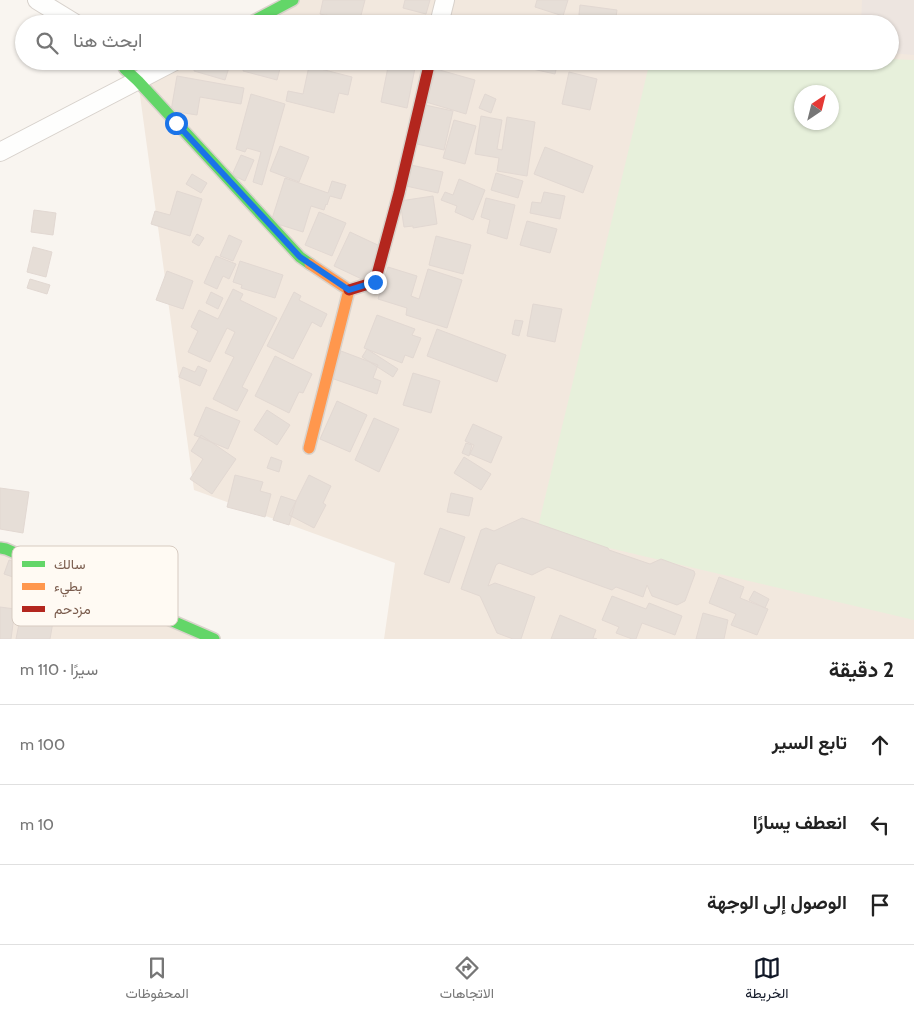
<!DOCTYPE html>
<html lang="ar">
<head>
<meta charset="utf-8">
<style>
  body { margin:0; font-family:Cabin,Vazirmatn,sans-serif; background:#f2f2f2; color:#222; direction:rtl }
  .compass { position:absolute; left:794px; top:85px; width:45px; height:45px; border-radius:50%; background:#fff; box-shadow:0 1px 4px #0004; rotate:35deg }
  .stop { position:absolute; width:15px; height:15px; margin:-11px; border:4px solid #1a73e8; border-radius:50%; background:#fff }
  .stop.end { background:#1a73e8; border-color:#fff; box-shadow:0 1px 5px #0008 }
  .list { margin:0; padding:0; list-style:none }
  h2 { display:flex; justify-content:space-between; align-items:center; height:65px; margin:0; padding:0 20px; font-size:21px }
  h2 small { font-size:16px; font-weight:400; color:#767676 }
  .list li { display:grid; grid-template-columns:32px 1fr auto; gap:15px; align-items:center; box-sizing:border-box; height:80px; padding:0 20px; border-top:1px solid #e0e0e0 }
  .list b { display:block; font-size:19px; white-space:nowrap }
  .list em { font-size:16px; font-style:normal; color:#767676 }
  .icon { flex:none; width:28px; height:28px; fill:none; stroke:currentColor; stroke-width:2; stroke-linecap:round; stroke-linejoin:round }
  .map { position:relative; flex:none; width:914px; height:639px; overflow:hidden; direction:ltr }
  .search { position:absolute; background:#fff; box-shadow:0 1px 4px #0004; left:15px; right:15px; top:15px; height:55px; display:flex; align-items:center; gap:12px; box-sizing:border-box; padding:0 18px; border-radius:28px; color:#767676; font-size:19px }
  .sheet { height:305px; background:#fff }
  nav { display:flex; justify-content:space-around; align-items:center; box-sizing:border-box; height:70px; border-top:1px solid #e0e0e0; background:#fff; font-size:14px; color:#767676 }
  nav a { display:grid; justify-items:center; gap:2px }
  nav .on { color:#111827 }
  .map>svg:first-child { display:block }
  .residential { fill:#f2e8de; fill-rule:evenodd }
  .industrial { fill:#ede5e0 }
  .green { fill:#e7f0db; fill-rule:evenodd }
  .building { fill:#e6ded7; stroke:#e2d8d2 }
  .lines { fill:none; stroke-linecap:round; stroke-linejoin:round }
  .street-casing { stroke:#d7d1cb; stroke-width:20 }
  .fast-casing { stroke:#d9d2cb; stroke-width:14 }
  .slow-casing { stroke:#d9d2cb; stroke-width:14 }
  .jam-casing { stroke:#d9d2cb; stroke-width:14 }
  .street { stroke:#fefefd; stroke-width:18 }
  .fast { stroke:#63d668; stroke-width:11 }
  .slow { stroke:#ff974d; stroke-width:11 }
  .jam { stroke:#b3261e; stroke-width:11 }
  .route { stroke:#1a73e8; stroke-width:6 }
  .key { fill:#fffaf3; stroke:#d7cbc1; stroke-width:1 }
  .key-label { font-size:14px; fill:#7a5c4d }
</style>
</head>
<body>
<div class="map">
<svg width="914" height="639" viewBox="0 0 914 639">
  <rect width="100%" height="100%" fill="#f9f5f0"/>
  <path class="residential" d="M288,0h626v639h-530l11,-76 -201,-73 -56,-409 36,-20h716v-37h-646zM802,92h30v30h-30z
    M0,548l214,91h-214z"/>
  <path class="industrial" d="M862,0h52v55l-24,-2v-29h-29z"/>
  <path class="green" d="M890,59l24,1v560l-377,-89 113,-470h240zM802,92h30v30h-30z"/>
  <path class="building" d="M323,0h42l-6,23 -39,-9z
    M405,0h25l-4,14 -23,-6z
    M537,0h31l-5,16 -28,-9z
    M580,5l37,5 -2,14h-37z
    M326,15l22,6v3h-24z
    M196,61h35l-6,19 -31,-9z
    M246,61h36l-5,19 -34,-9z
    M521,61h37l-3,13 -36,-8z
    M389,62l26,6 -8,40 -26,-6z
    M309,66l43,11 -4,18 -9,-2 -5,20 -48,-12 2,-10 15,3z
    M436,69l39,11 -9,34 -40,-12z
    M569,72l28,7 -7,31 -28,-6z
    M177,76l67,12 -3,16 -41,-7 -3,18 -26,-4z
    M251,94l34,10 -23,81 -9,-3 8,-30 -14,-4 -2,4 -9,-3z
    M485,94l11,5 -5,14 -12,-5z
    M425,105l28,6 -9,39 -27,-6z
    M481,116l21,4 -5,29 5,1 5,-33 28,5 -8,54 -30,-5 2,-13 -24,-4z
    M454,120l22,6 -11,38 -22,-6z
    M280,146l29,11 -10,25 -29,-11z
    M545,147l48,19 -10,27 -49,-19z
    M241,155l13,5 -9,21 -13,-6z
    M411,165l32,7 -5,21 -32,-7z
    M496,173l27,8 -5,17 -27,-8z
    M192,174l15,9 -6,10 -15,-9z
    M285,178l43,15 4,-12 14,4 -5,14 -11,-3 -3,9 -1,-1 -2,6 -13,-4 -8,26 -32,-10z
    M459,179l26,11 -12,30 -18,-8 2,-6 -16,-6 4,-8 8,3z
    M177,191l25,8 -12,37 -39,-12 4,-13 15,4z
    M544,192l21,4 -5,23 -30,-6 2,-11 9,1z
    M433,196l4,28 -24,4v-2l-9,1 -4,-26z
    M486,198l29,7 -8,34 -20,-6 3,-13 -9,-3z
    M34,210l22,3 -3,22 -22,-3z
    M319,212l27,11 -14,33 -27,-11z
    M527,221l30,8 -7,24 -30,-8z
    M350,232l32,15 -16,34 -32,-15z
    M197,234l7,4 -5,8 -7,-4z
    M229,235l13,6 -9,20 -13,-5z
    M436,236l35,9 -8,29 -34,-9z
    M33,247l19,5 -6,25 -19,-5z
    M216,256l20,8 -7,15 -6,-3 -6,13 -13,-6z
    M240,261l43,14 -8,23 -34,-10 1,-3 -9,-3z
    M388,267l29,9 -6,20 8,3 9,-30 34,11 -15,48 -41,-13 1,-7 -29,-9z
    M167,271l26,10 -10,28 -27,-9z
    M30,279l20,6 -3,9 -20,-6z
    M233,289l10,5 -3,6 37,18 -35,69 6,3 -11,21 -24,-12 21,-42 -9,-4 10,-21 -8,-4 -17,34 -22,-10 10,-21 -7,-4 8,-17 19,9z
    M211,292l12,6 -5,11 -12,-6z
    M294,292l7,4 -2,4 28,14 -6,13 -9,-5 -19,37 -26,-13z
    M533,304l29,5 -7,33 -28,-6z
    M377,315l38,14 -3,6 9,3 -8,20 -8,-3 -3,8 -38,-15z
    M515,320l8,1 -4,15 -7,-2z
    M437,329l69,26 -9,27 -70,-26z
    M367,349l31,20 -5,8 -31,-20z
    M341,351l37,14 -5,13 8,3 -4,13 -46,-16z
    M275,356l37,18 -9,19 -4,-1 -10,21 -34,-17z
    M198,366l9,4 -7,16 -21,-9 4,-10 12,5z
    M413,373l27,8 -9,32 -28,-8z
    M337,401l30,14 -17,37 -30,-13z
    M206,407l34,14 -12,28 -34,-14z
    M267,410l23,15 -13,20 -23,-15z
    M374,418l25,11 -20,43 -24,-12z
    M473,424l29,13 -11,26 -21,-9 4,-9 -9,-4z
    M201,435l35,24 -24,35 -22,-15 13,-20 -12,-8z
    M466,443l6,2 -3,11 -7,-3z
    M271,457l11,4 -3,11 -12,-4z
    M464,457l27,17 -10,16 -27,-17z
    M235,475l28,7 -3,9 11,3 -6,23 -38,-10z
    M309,475l22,11 -8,17 3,2 -12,23 -25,-13z
    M0,488l29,4 -6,41 -23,-4z
    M451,493l22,5 -4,18 -22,-4z
    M281,496l15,5 -7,24 -16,-5z
    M522,518l86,30 1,2 41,14 11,-5 33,12 1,3 -10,27 -8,4 -25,-9 -5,-11 -4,12 -27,-10 -4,3 -64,-23 -16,8 -33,-12 -3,2 -8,21 7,-3 40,14 -14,42h-8l-16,-6 -17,-37 -19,-7 20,-59 5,-2 8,3z
    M440,528l25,9 -16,46 -25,-9z
    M9,560l27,8 -5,15 -27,-9z
    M719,577l25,10 -4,11 28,11 -11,26 -26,-10 5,-11 -27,-11z
    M754,591l15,8 -4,9 -16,-8z
    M25,593l32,6 -7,40h-34z
    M612,596l34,13 3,-6 33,13 -7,19 -33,-12 -6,16h-4l-16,-6 3,-6 -17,-7z
    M0,607l15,2 -4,30h-11z
    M703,613l25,7 -4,19h-28z
    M560,615l36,15 -3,8 4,1h-46z"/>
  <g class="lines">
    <defs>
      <path id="street" d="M37,0l39,24
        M439,24l6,-24
        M0,152l175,-91"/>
      <path id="fast" d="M248,24l45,-24
        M121,61l4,8 13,12 162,176 10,7
        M0,548l6,1 208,90"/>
      <path id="slow" d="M309,448l40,-158 -39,-26"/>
      <path id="jam" d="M349,290l26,-8 24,-89 31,-132"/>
    </defs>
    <use href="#street" class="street-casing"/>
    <use href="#fast" class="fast-casing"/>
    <use href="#slow" class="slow-casing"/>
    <use href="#jam" class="jam-casing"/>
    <use href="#street" class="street"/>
    <use href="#fast" class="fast"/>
    <use href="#slow" class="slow"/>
    <use href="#jam" class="jam"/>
  </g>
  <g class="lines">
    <path class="route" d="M176,123l124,134 49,33 26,-8"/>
  </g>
  <rect x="12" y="546" width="166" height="80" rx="8" class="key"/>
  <rect x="22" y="561" width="23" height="6" fill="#63d668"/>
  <rect x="22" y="583" width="23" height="7" fill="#ff974d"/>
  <rect x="22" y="606" width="23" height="6" fill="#b3261e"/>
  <g class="key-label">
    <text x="54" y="569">سالك</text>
    <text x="54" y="591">بطيء</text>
    <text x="54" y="614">مزدحم</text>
  </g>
</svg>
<svg class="compass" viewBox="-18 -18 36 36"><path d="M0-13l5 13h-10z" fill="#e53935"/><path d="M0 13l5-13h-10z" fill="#767676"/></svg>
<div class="stop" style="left:176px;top:123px"></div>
<div class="stop end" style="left:375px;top:282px"></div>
<div class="search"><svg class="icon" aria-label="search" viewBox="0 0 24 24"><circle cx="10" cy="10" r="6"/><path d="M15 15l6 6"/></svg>ابحث هنا</div>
</div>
<section class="sheet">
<h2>2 دقيقة<small>سيرًا · 110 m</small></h2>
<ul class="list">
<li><svg class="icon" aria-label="ahead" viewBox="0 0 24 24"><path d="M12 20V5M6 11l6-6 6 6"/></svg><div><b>تابع السير</b></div><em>100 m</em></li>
<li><svg class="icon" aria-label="left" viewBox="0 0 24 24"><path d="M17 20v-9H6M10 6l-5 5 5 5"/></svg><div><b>انعطف يسارًا</b></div><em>10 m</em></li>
<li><svg class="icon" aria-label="arrive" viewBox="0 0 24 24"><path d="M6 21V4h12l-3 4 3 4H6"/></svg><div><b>الوصول إلى الوجهة</b></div></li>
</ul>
</section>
<nav>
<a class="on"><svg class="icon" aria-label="map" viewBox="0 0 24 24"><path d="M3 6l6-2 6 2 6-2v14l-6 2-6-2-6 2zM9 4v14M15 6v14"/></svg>الخريطة</a>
<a><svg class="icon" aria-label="directions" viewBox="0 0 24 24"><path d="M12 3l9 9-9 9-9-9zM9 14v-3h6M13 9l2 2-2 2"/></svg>الاتجاهات</a>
<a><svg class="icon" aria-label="saved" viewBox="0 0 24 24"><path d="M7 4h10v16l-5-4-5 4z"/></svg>المحفوظات</a>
</nav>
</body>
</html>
